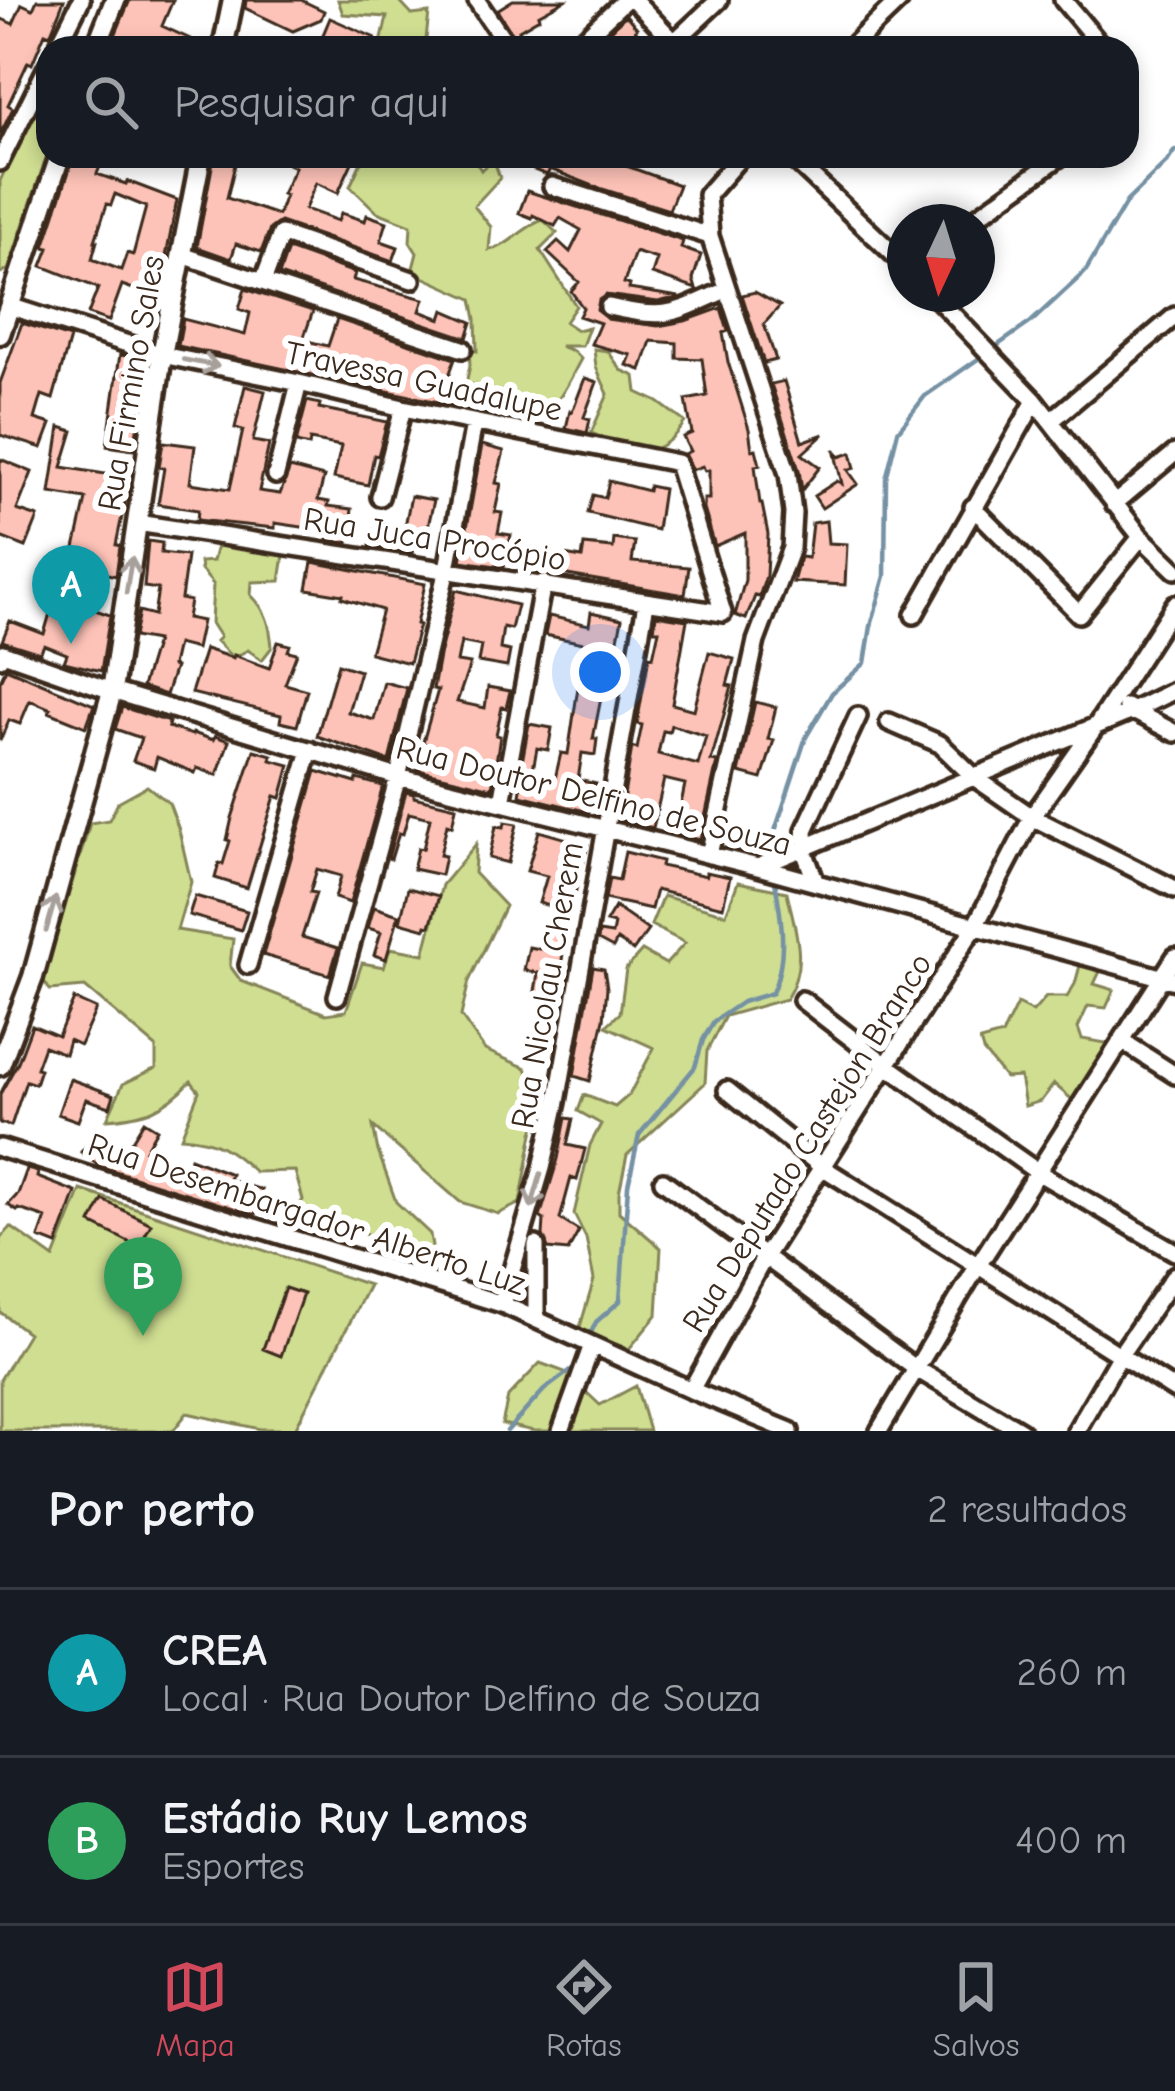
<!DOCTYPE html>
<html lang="pt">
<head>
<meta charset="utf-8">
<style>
  body { margin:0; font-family:"Comic Neue",sans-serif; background:#242831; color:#f1f3f6 }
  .compass { position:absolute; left:887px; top:204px; width:108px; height:108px; border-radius:50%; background:#171b24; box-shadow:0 6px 18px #0003; rotate:184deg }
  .you { position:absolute; left:600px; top:672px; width:42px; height:42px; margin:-30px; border:9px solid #fff; border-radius:50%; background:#1a73e8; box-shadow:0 0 0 18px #1a73e833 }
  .badge { display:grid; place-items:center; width:78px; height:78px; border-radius:50%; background:#d1495b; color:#fff; font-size:39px; font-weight:700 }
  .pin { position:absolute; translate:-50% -99px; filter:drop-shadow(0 3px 6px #0008) }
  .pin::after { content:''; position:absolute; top:63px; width:42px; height:36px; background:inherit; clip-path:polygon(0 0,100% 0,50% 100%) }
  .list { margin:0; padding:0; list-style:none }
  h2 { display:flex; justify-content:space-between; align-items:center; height:156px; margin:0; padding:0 48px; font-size:51px }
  h2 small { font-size:39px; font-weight:400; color:#9ea1a6 }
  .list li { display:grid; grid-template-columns:78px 1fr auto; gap:36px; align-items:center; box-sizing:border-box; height:168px; padding:0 48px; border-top:3px solid #363941 }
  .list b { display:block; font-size:45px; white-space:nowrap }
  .list p { margin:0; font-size:39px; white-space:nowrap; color:#9ea1a6 }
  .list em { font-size:39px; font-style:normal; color:#9ea1a6 }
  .icon { flex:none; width:66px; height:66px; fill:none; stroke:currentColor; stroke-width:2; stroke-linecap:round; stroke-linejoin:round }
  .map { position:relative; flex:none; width:1175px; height:1431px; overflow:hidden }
  .search { position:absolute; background:#171b24; box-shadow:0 6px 18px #0003; left:36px; right:36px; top:36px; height:132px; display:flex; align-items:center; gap:30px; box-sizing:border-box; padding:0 42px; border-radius:36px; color:#9ea1a6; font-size:45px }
  .sheet { height:492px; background:#171b24 }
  nav { display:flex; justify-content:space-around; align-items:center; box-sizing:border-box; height:168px; border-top:3px solid #363941; background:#171b24; font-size:33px; color:#9ea1a6 }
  nav a { display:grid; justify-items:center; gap:6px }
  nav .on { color:#d1495b }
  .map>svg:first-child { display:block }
  .green { fill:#cfde91; stroke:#858458; stroke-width:3 }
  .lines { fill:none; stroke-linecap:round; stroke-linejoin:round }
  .stream { stroke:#7591a3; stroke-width:4.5 }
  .building { fill:#fec3b8; stroke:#3b2a1e; stroke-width:3; fill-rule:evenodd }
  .minor-casing { stroke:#3b2a1e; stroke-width:24 }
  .major-casing { stroke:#3b2a1e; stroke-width:27 }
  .minor { stroke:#fff; stroke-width:15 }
  .major { stroke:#fff; stroke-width:18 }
  .oneway { stroke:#a79f9a }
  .labels { text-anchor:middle; stroke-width:12; stroke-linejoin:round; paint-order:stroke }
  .street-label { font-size:33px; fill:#3b2a1e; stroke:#fff }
</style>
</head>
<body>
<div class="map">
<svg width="1175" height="1431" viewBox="0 0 1175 1431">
  <rect width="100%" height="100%" fill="#fff"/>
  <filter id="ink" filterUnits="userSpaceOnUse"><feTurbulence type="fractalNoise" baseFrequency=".00833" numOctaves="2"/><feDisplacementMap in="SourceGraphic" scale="24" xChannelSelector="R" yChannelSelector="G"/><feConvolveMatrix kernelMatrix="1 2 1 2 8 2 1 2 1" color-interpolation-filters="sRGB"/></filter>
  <g filter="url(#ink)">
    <path class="green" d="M338,0h60l14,15 17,-2 -4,35h-45l7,-31 -44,-3z
      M48,76v76l-40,118 -8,3v-92z
      M364,156h104l5,1 8,13 12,-12 7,20 -26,28 17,21 -2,23c19,-2 34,-24 54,-30l14,13 -17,17 36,56 -11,16 12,8 12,-3 -7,19h-22l13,5 8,8c-13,23 -27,63 -59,61 -13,0 -27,-6 -39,-9l4,-25 -21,-2 4,-19 -1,-15 8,1 -1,-32 -4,-20 -60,-27 5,-19 -7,-11 1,-17 -34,-13 -27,-26z
      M594,349l14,2 13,19 14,6 2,16 21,10 27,20c-30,44 -51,28 -94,11l17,-39 -12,-27z
      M253,543l32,6 -5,32 -28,1 -1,13c16,16 19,30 21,52l-10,13 -14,-10 -15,8 -17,-17 4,-4 -9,-14 2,-39 -12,-14 -1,-8 13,-1 4,-15z
      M147,786l22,17 10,27 12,52 -14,48 56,9 -3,27 11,15 85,33 20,-3 16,-48 22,4 6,-19 34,6 18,-69 34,-41 -2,29 31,33 -36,75 -8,35 24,34 41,18 15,37 -8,28 -13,70 -22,11 -38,-12 -87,-76 5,25 18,51 34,32 4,26 -113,-42 -31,-2 13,-16 -8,-29 -40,1c-25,-23 -40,-33 -74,-35l18,-46 -8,-10c-27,29 -46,35 -84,38l16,-35 33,-16v-21l-71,-60 -35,3 -7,-10 47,-157 19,-3 9,-18z
      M738,882l49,10c8,38 22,72 -1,107l-61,17 -18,35 -2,32 -78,72 -8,38v19l42,36 -4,67 -28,34 -50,-19 15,-50 -8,-42 -12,-24 16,-69 11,-21 -23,-13 6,-16 31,12 14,-12 25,-47 -48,-22 14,-13 6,-44 16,-18 24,13 19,-21 -34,-18 12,-29 63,18z
      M1082,958l21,7 -9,19 20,6 -8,18 -18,-2 -10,22 4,11 30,5 -36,59 -22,-19 -13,17 -16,5 -5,-29 -15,1 -22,-27 -3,-10 22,-6 15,-31 16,8 13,-15h21l8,-13z
      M81,1190l288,95 -74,144h-35l-73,-16 -14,18h-173v-51l28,-47 -28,-21v-73l11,-12 43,31z
      M540,1363l25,9 35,33 36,-19 13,45h-115l-32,-7 6,-27z"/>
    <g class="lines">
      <path class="stream" d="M772,859l3,-28 31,-94 26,-44 33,-30 6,-37 14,-50 1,-97 12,-48 27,-35 106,-74 54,-50 42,-71 40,-39 8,-12
        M588,1339l8,-17 24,-21 8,-116 11,-50 56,-68 8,-27 11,-19 28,-19 30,-9c17,-37 9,-79 2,-117
        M507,1431l37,-41 31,-23 6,-12"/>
    </g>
    <path class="building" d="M37,0h27l-14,35 -5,-2 -13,31 -4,-2 -20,43 5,3 -13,27v-117l13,6 9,-20 11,5z
      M130,0h43l-11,26 48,22h-61l-10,-4 -2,3 -23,-9z
      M246,0h55l23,11 -3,8 -28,12 -48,-23z
      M513,0h52l-27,15 1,3 -20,12 11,18h-9l-24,-38z
      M626,15l11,13 -2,2 18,18h-61z
      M330,18l45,20 -5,10h-36l-14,-6z
      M74,156h30l-7,18 29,10 1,-3 50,19 -19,98 -36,-13 -13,36 -21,-7 10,-26 -56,-22 7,-18 -5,-1zM115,194l31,13 -13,48 -6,-2 -6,17 -29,-11 5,-18h-2l12,-37 4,1z
      M214,156h23l-10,42 51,17 7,-20 -3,-1 13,-27 -7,-3 3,-8h64l-17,37 -22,-10 -11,26 33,12 3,-8 24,8 2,-6 20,7 -6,19 17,6 -5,14 -113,-39 -10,7 -9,23 -25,-8 -5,15 -34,-12z
      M523,156h76l80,29 -10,25 -73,-23 -46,-18 -3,6 -13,-5z
      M527,191l156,50 -2,7 20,7 -8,24 3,10 -44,-15 5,-15 -22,-7 -11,31 6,2 -1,4 50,8 -21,5 -52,-7 -7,5 -2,10 10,9 51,7 27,-5 36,-13 7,23 -5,2 5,29 21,67 3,21 4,-1 4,16 -5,1 5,38h2l6,30 -2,42 -7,21 -4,-1 -9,23 -11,-4 10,-35v-47l-30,13 -11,-37v-10h5v-29l-4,1 -2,-5 -11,4 -8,-16 6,-3 -7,-14 9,-4 -6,-33 21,-4 -5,-37 -25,-1v-15l-26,-2 -10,29 -14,-5 4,-10 -40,-11 9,-21 -21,-7 4,-8 -12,-17 8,-9 -32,-30 11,-11 12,11 11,-22 -21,-12 -5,8 -22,-11 -1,3 -13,-5z
      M288,249l67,24 -2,7 71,19 -4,12 21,8 3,-9 28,12 -5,16 -188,-63z
      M245,289l68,22 -10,29 25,6 9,-27 118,40 -9,25 36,10 -2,17 -302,-65 5,-27 62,16 5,-22 -11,-4z
      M755,292l25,14 -16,18 12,36 -12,3 -22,-68z
      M22,323l48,15 -17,61 -11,-4 -7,24 16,5 -9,24 -42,-13v-52z
      M120,354l27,9 -13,87 -27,-4z
      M585,378l12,4 -13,35 6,2 -3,14 -21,-5 4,-17 2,1z
      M784,381l18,61 22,-8 -22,20 18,13 -18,23 -3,-20 -28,-86z
      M245,386l20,5 -12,50 16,3 -10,47 21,3 10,-26 34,9 -6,23 11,2 -1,4 24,3 -4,34 -20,-3 1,-9 -54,-8v5l-78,-8 1,-10 -40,-6 6,-36 -5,-1 4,-25 32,4 -5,37 40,6 13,-59 -8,-2z
      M307,401l13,3 -1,4 68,14 -9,34 -4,-1 -6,30 -34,-7 7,-32 -31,-6 -1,6 -13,-3z
      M60,427l13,4 -11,36 68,11 -14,67 4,1 -4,30 -45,-10 15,-67 -36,-6z
      M482,445l22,6 -8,32 5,1 -6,28 7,1 -4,20 13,2 -7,32 -43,-6z
      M834,449l5,8 12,-4 4,15 -7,2 10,14 -36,24 -8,-12 23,-15 5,3z
      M0,459l32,13 -15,38 21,7 -12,30 -26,-10z
      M609,481l39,10 1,-5 14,3 -6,41 -69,-17 5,-18 12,3z
      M411,496l23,4 -8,35 -9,-2 -4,20 -43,-6 3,-17 30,6z
      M826,521l2,22 19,1 -2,41 -52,-3 7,-25 8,1 4,-35z
      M614,539l21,3 -3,20 57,5 -4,28 -141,-24h-15v-22l53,9 2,-13 29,3z
      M148,541l14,2 -1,10 26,3 -6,43 9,2 -3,17 15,3 -6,28 -19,-5 -5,22 3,1 -9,28 -24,-8 14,-46 -22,-4 5,-26 15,4 4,-26 -14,-2z
      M312,562l113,22 -9,40 3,1 -10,38 -39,-10 12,-43 -40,-12 1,-3 -36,-6z
      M456,590l61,15 -6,24 -8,-2 -3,22 10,2 -3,16 -29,-5 3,-16 -20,-4 -4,20 13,2 -13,38 28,6 3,-21 22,4 -4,17 -4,-1 -6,28 4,1 -8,52 -74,-18 7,-27 -2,-1 15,-52 -5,-1 6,-33z
      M55,596l55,19 -9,56 -37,-9 3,-8 -23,-9 -4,8 -38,-12 8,-20 34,13z
      M591,612l31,7 -13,64h-3l-3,15h-2l-8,41h4l-2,16 -13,-2 -4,27 18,4 -7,28 -69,-17 3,-19 31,7 7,-30 7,1 13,-87h2l5,-23 -43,-9 4,-19 40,9z
      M656,615l31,5 -15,84 22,6 15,-58 25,7 -7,26 5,1 -21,75 6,1 -17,78 -25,-6 10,-50 -21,-5 -11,49 -33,-8 12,-73 5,2 5,-24 -5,-1 12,-68 4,1 6,-27h-5zM671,725l35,11 -8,29 -40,-11 5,-23 6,1z
      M278,642l12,3 -2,6 9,2 -12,31 22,6 -10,36 -17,-4 1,-7 -90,-22 14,-44 28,9 1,-3 35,13z
      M338,664l22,7 -12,41 26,8 10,-38 23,6 -18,73 -72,-25z
      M6,668l88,37 -8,22 -37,-15 2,-3 -21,-9 -10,24 -11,-4 -9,21v-60z
      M755,702l21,5 -8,32 6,1 -12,39 -23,-6z
      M122,707l47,15 -1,5 24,8 1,-2 20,7 2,-4 14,5 -12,34 -20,-7 -2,5 -38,-16 -3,11 -21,-7 8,-23 -26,-9z
      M529,724l23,4 -4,22 -11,-2 -5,27 -12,-2z
      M254,750l18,5 -1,5 19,5 -9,33 -6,-2 -28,92 -32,-10 4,-15 4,1 7,-23 -3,-1 5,-22z
      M316,771l40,12 1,-4 26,7 -33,117 -15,-5 6,-22 -24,-7 -7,23 6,1 -14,44 36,11 -8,27 -67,-20z
      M406,792l8,2v3l42,10 -4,19 -5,-2 -7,31 5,1 -4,19 -28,-6 5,-21 5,1 7,-31 -21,-5 -6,21 -4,-1 -8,26 -3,-1z
      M505,822l12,2 -9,39 -19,-5 7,-32 8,1z
      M539,831l49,14 -18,67 -31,-9 8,-27 -20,-5z
      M625,852l37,9 -1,5 45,10v-4l24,5 -7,30 -67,-17 -5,19 -46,-10 4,-21 10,2z
      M408,888l31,8 -9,30 -4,-1 -1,4 -25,-7z
      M195,896l52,15 -6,19 -52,-15z
      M374,907l25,8 -13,44 -12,-4 7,-23 -13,-4z
      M615,907l33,23 -15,21 -16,-11 -4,8 -15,-8 1,-8 13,2 2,-10 -8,-2z
      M542,925l24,3 -9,74 -23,-5 4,-24 -14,-3 5,-23 10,2z
      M593,967l11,2 3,19 -3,31 -14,62 -16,-5z
      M74,999l22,10 -16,36 -11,-5 -4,14 -21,-8 -8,22 4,1 -5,15 -9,-3 -15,45 -11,-3v-29l18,-32 14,-37 26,11z
      M70,1079l44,16 -4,12 -24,-8 -8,22 -20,-7z
      M566,1118l7,1 -6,26 18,4 -8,31 -6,-2 -11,41 19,12 -11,20 -20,-2 -5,-14 1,-15 -4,-3 18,-58z
      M144,1121l13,8 -12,21 43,16 2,-8 41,16 -2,6 33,10 -7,25 -156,-49 -18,-14 17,-20 27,20z
      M27,1169l11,3 -1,5 39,15 -19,53 -18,-7 7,-20 -27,-9 -2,2 -9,-6 10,-11z
      M103,1200l48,24 -12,23 -48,-24z
      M285,1288l18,6 -22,62 -18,-7z"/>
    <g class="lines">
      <defs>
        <path id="minor" d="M634,0l46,48
          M1063,0l40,48
          M477,1l32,47
          M674,42l45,-42
          M57,48l24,-48
          M574,48l51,-48
          M850,48l50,-48
          M790,156l115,109
          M0,162l48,-97
          M552,186l158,50
          M970,222l91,-66
          M182,255l281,94
          M263,282l18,-48 131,46
          M933,294l102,107 106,136 34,33
          M9,306l153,49 137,28 104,25 274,55 46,150 -586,-90
          M609,307c59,14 65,6 117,-17
          M1051,421l124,-105
          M276,475l23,-92
          M380,497l23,-89
          M1114,504l61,-51
          M973,507l106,107 62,-77
          M914,615l121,-214
          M0,658l3,-5 109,38 286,86 360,90 417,114
          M1126,707l49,26
          M889,722l51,22 34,33 58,40 143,72
          M502,802l41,-219
          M709,855l47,-214 35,-93 2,-35 -5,-39 -78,-238 -3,-41 34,-39
          M758,867l374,-156 43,-21
          M816,883l-10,-27 -1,-26 53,-114
          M248,965l62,-215
          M337,996l61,-219 49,-208 27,-146
          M802,1000l84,65 153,108 136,79
          M1122,1041l53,34
          M727,1090l95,77 353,223
          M0,1148l502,156 189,86 99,41
          M663,1181l252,187 106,63
          M502,1304l40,-136 15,-66 89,-499
          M536,1319v-74
          M691,1390l73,-132 211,-332 57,-109 66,-94 77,-119
          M561,1431l31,-86
          M879,1431l98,-164 198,-310
          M1076,1431l44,-76 55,-80"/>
        <path id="major" d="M96,48l19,-48
          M223,48l10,-48
          M0,334l60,-178
          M0,1065l33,-88 79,-286 50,-336 39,-199"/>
      </defs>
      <use href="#minor" class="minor-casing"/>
      <use href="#major" class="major-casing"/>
      <use href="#minor" class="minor"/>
      <use href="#major" class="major"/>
    </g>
    <defs><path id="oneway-shaft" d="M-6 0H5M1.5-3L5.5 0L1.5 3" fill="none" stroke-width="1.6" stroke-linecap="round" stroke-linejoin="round" transform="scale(3)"/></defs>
    <g class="oneway">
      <use href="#oneway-shaft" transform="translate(201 363) rotate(11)"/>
      <use href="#oneway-shaft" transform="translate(129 575) rotate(-81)"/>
      <use href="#oneway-shaft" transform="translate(51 914) rotate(-74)"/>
      <use href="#oneway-shaft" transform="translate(536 1191) rotate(106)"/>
    </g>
  </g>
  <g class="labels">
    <g class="street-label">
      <text transform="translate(424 380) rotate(12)" y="12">Travessa Guadalupe</text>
      <text transform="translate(130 383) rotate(-80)" y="12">Rua Firmino Sales</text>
      <text transform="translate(435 538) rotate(9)" y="12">Rua Juca Procópio</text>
      <text transform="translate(594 795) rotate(14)" y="12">Rua Doutor Delfino de Souza</text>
      <text transform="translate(546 985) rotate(-80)" y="12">Rua Nicolau Cherem</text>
      <text transform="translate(806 1142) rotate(-58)" y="12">Rua Deputado Castejon Branco</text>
      <text transform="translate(307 1213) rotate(18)" y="12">Rua Desembargador Alberto Luz</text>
    </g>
  </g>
</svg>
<svg class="compass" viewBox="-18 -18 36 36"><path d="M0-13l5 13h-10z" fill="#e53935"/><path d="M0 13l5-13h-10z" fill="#9ea1a6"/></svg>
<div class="you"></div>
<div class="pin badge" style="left:71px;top:644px;background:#0f9aa8">A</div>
<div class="pin badge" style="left:143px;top:1336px;background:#2e9e5b">B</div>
<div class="search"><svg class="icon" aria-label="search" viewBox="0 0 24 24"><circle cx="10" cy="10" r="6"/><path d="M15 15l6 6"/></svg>Pesquisar aqui</div>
</div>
<section class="sheet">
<h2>Por perto<small>2 resultados</small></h2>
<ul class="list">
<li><span class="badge" style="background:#0f9aa8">A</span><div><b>CREA</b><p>Local · Rua Doutor Delfino de Souza</p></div><em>260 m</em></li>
<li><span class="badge" style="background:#2e9e5b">B</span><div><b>Estádio Ruy Lemos</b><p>Esportes</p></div><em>400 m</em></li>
</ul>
</section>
<nav>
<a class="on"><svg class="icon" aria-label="map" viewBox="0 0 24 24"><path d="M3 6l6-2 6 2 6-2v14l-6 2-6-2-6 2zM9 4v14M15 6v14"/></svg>Mapa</a>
<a><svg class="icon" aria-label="directions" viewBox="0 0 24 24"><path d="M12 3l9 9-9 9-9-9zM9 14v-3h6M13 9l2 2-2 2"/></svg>Rotas</a>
<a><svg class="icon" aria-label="saved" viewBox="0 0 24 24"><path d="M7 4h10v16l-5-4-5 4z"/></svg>Salvos</a>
</nav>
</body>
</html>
